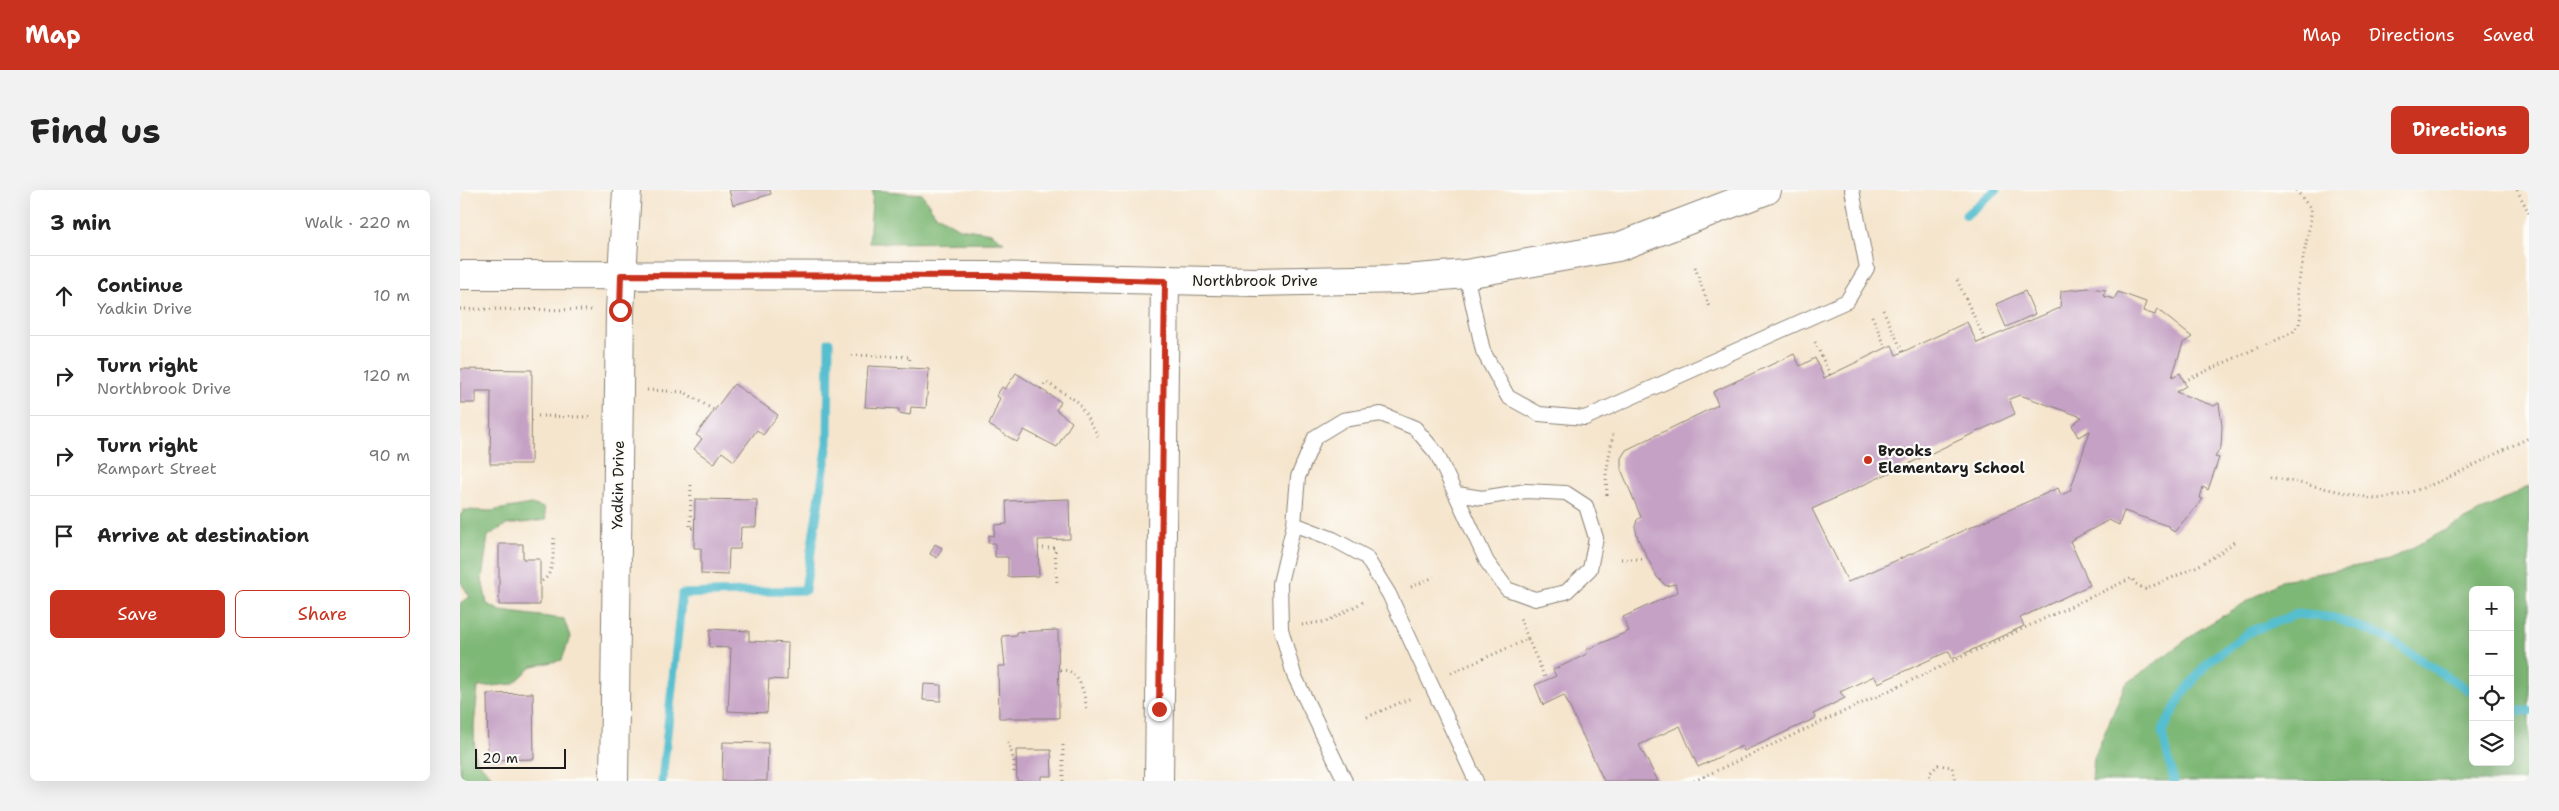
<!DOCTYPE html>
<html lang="en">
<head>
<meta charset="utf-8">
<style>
  body { margin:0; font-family:"Shantell Sans",sans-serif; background:#f2f2f2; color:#222 }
  .controls { position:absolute; right:15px; bottom:15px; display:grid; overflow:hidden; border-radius:8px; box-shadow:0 5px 20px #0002 }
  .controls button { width:45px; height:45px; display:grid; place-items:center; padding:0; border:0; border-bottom:1px solid #e0e0e0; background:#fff; color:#222; font:25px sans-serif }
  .scale { position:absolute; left:15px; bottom:12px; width:91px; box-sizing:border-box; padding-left:5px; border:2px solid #1c1c1c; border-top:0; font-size:14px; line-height:18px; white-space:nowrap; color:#1c1c1c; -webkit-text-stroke:4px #fdfcf7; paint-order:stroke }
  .stop { position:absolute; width:15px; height:15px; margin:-11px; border:4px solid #c8321e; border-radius:50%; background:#fff }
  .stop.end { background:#c8321e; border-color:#fff; box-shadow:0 1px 5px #0008 }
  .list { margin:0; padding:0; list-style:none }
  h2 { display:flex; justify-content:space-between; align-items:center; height:65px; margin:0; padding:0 20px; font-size:21px }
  h2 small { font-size:16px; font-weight:400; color:#767676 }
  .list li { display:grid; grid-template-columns:32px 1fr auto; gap:15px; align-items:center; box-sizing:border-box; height:80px; padding:0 20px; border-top:1px solid #e0e0e0 }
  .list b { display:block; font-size:19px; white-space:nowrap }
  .list p { margin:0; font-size:16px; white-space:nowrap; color:#767676 }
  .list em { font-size:16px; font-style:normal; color:#767676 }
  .actions { display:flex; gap:10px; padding:15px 20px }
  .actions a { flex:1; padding:11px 0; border:1px solid #c8321e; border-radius:8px; text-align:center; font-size:18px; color:#c8321e }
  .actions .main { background:#c8321e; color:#fff }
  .icon { flex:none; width:28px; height:28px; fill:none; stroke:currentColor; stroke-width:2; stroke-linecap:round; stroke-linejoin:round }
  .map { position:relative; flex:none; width:2069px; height:591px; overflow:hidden; border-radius:8px }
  header { display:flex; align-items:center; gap:30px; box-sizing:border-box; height:70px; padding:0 25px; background:#c8321e; color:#fff }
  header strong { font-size:24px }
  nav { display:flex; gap:28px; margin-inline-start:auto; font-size:18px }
  .intro { display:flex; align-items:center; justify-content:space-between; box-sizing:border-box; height:120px; padding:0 30px }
  h1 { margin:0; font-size:35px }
  .button { padding:12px 22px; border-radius:8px; background:#c8321e; color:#fff; font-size:18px; font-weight:700 }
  main { display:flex; gap:30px; padding:0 30px }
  aside { flex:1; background:#fff; border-radius:8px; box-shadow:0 5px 20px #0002 }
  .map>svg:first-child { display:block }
  .forest { fill:#7eb876; stroke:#4d6a49; fill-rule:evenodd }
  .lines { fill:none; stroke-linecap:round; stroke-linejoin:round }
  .stream { stroke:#54becf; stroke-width:9 }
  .building { fill:#c5a1c5; fill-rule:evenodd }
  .service-casing { stroke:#888074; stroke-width:16 }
  .minor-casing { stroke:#888074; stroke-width:30 }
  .tertiary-casing { stroke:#888074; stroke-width:30 }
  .path { stroke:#888074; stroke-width:3; stroke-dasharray:1 4; stroke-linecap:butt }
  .service { stroke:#fff; stroke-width:14 }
  .minor { stroke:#fff; stroke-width:28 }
  .tertiary { stroke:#fff; stroke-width:28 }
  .route { stroke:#c8321e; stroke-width:6 }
  .poi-dot { fill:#c8321e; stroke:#fdfcf7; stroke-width:2 }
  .labels { text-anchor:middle; stroke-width:4.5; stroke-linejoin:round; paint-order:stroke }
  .street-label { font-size:15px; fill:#1c1c1c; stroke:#fdfcf7 }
  .poi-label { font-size:15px; font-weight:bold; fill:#1c1c1c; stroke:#fdfcf7; text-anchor:start }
</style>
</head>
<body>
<header>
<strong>Map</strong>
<nav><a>Map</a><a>Directions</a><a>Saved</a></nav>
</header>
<div class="intro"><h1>Find us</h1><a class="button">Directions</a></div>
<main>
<aside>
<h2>3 min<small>Walk · 220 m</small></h2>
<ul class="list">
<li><svg class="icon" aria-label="ahead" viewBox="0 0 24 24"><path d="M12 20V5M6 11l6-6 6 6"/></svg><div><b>Continue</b><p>Yadkin Drive</p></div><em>10 m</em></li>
<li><svg class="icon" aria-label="right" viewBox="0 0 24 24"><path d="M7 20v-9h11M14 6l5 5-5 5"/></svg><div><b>Turn right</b><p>Northbrook Drive</p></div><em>120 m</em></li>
<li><svg class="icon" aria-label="right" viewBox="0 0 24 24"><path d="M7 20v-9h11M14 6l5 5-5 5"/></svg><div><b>Turn right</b><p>Rampart Street</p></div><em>90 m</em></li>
<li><svg class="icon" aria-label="arrive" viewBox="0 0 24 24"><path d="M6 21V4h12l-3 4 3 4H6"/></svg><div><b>Arrive at destination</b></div></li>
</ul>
<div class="actions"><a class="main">Save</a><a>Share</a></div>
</aside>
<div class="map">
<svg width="2069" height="591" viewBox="0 0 2069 591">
  <rect width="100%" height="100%" fill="#fdfcf7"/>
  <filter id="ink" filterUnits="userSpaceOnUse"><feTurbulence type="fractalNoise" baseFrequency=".02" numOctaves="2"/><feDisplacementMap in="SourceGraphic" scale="10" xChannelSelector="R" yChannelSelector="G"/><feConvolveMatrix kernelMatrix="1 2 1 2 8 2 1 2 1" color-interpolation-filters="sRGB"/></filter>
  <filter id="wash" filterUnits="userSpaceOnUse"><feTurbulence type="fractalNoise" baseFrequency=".0096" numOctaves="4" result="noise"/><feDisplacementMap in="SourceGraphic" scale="20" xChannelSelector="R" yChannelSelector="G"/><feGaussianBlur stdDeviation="1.12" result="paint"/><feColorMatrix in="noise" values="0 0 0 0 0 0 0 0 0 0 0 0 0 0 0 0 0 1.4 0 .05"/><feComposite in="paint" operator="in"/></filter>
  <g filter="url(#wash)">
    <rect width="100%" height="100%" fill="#f5e5cd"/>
    <path class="forest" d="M413,0l49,4 13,20 24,14 32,5 13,9 -135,1z
      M2069,296v295h-437l2,-23 31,-73 76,-56 82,-49 106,-20zM2013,400h37v172h-37z
      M71,314l13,4 2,12 -40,5 -18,11 -6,43 5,25 14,7 63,8 6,18 -8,23 -29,6 -20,18 -35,3 -4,39 1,33 20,21 -35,1v-178l10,-6 -10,-16v-65l4,-6 27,1z"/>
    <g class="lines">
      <path class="stream" d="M1506,25l30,-25
        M2050,521h19
        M202,591l20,-187 123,-4 23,-147 1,-101
        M1714,591l-12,-49 20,-37 27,-34 42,-30 46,-17 38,4 48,18 90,57"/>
    </g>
    <g id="blocks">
      <path class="building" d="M269,0h41l1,4 -38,11z
        M1628,98l18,2 -3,6 11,3 4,-7 28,10 -3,9 12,4 2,-6 35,28 -9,6 -11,34 8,-4 6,13 -10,6 38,14 5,-3 3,23 -1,21 -6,10 4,1 -11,32 -5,-3 -3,11 3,1 -29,33 -6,-6 -44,-15 -5,14 -10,-5 -39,21 20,44 -70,33 4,8 -72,33 -3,-8 -71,32 -4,-7 -34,16 5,6 -32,16 3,4 -72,33 -2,-5 -44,21 -18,-41 -41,19 19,36h-54l-40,-86 -21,10 -8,-20 21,-9 -3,-6 34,-16 -1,-4 43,-19 -6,-14 55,-25 -3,-8 -9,2 -9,-9 -19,-38 -3,-12 2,-7 4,-3 -20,-48v-11l5,-8 92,-45 -5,-13 81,-38 6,12 15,-8 9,20 68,-33 4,10 71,-33 10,21 83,-35 1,-17zM1560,205l62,22 -10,8 6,12 12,-6 -20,60 -9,4 -3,-7 -210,94 -36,-73 203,-95 -6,-15z
        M1565,101l10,23 -29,13 -10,-23z
        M408,176l61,3 -3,39 -15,-1 -1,8 -11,-2v-4l-34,-2z
        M0,179l72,1 -1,94h-41l1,-73h-15v12h-16z
        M556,183l45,29 -5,8 16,12 -15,25 -33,-17 -7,12 -28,-17 11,-27 -4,-2 6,-9 3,2z
        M274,194l44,31 -15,20 -6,-5 -23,31 -12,-9 -8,12 -20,-15 8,-10 -6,-4z
        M235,309l62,1 -1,27h-15l-1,22h-11l-1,26 -27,-1v-26h-7z
        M609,309l1,40 -32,1 1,36 -31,1v-20h-13v-14h-7l1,-8 5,1 1,-11 12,-1 -1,-23z
        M39,354h24v15h17v46h-41z
        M475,354l7,4 -5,10 -7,-4z
        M250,439l39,2v10l39,2 -1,37 -18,-1 -2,34 -39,-2 3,-63 -22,-1z
        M598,440l1,88h-60l-1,-52h7l-3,-30 14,-1v-3z
        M464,494l17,1v16l-18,-1z
        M73,503l1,66 -46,1 -1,-66z
        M263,552l45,1 -1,38h-45z
        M556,560h35l1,26h-11v5h-24z"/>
    </g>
  </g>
  <g filter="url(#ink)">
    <use href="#blocks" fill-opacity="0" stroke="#888074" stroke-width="1"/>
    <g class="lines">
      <defs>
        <path id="service" d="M1006,84l17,77 25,46 31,17 46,4 262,-117 20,-33 -15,-78
          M834,334l39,15 33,18 23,37 87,187
          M885,591l-51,-106 -13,-46 -1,-46 14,-59 4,-47 17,-40 28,-17 38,-6 34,14 22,26 50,108 20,27 28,10 31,-7 24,-23 6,-31 -10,-32 -20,-13 -40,-2 -44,7 -25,-4"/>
        <path id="minor" d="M699,591l6,-500"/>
        <path id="tertiary" d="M0,85l529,1 267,6 150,-3 60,-5 152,-27 149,-57
          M154,591l6,-471 7,-120"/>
      </defs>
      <use href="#service" class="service-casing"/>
      <use href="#minor" class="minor-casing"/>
      <use href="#tertiary" class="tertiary-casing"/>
      <path class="path" d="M2057,0l12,23
        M1235,77l14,40
        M1497,90l28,60
        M0,119l132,1
        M1423,120l20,42
        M1412,126l14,32
        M1355,152l15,33
        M1806,155l27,-13 6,-8 2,-9 -4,-25 14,-72v-9l-15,-19
        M392,165l58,2 -1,7
        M1724,191l75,-34
        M581,199l5,-7 32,20 22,37
        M187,200l37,2 30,18
        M78,226l52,1
        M1811,287l104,22c53,-4 106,-40 154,-61
        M231,295l-1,43h4
        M1147,305l-1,-21 7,-40
        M578,358h17l2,37
        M1156,369h30
        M82,391c13,-7 11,-31 12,-45
        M951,397l23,-10
        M842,435l26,-4 35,-19
        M1068,449l18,41
        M600,480c21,-1 24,24 27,40
        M991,483l77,-34 -8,-21
        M907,527l44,-19
        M548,552l6,19v12
        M1244,586l2,5
        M603,591v-40
        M1234,591l438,-203 4,6 9,5c31,-13 64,-25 90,-48
        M1471,591l-2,-7 9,-9 14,2 4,14"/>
      <use href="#service" class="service"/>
      <use href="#minor" class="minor"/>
      <use href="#tertiary" class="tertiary"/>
    </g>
  </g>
  <g class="lines" filter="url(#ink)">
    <path class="route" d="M160,120l1,-35 368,1 176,5 -6,428"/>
  </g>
  <circle class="poi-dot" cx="1408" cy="270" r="5"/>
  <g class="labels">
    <g class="street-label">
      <text x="795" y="96">Northbrook Drive</text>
      <text transform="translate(158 295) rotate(-89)" y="5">Yadkin Drive</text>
    </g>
    <g class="poi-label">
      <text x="1418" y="266">Brooks<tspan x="1418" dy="17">Elementary School</tspan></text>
    </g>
  </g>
</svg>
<div class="controls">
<button>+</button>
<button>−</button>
<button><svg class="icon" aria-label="locate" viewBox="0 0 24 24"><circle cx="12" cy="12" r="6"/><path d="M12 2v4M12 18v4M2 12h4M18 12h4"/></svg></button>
<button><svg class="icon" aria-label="layers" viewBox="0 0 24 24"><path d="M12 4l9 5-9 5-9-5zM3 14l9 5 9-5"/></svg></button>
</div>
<div class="scale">20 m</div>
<div class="stop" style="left:160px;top:120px"></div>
<div class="stop end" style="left:699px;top:519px"></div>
</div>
</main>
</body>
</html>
